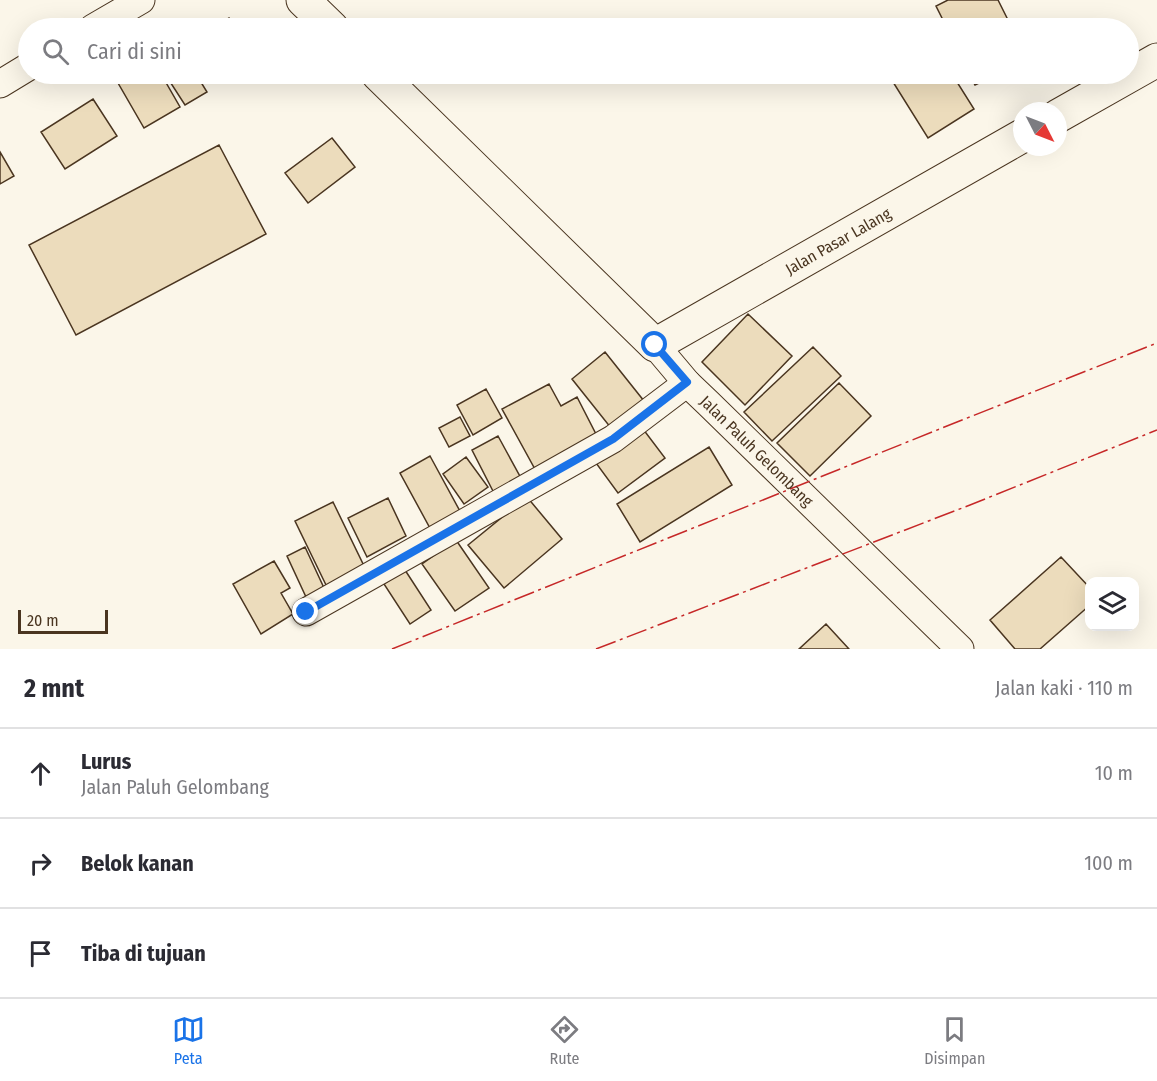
<!DOCTYPE html>
<html lang="id">
<head>
<meta charset="utf-8">
<style>
  body { margin:0; font-family:"Fira Sans Condensed",sans-serif; background:#f2f2f3; color:#2b2b33 }
  .controls { position:absolute; right:18px; bottom:18px; display:grid; overflow:hidden; border-radius:12px; box-shadow:0 6px 24px #0002 }
  .controls button { width:54px; height:54px; display:grid; place-items:center; padding:0; border:0; border-bottom:2px solid #e1e1e2; background:#fff; color:#2b2b33; font:30px sans-serif }
  .compass { position:absolute; left:1013px; top:102px; width:54px; height:54px; border-radius:50%; background:#fff; box-shadow:0 6px 24px #0002; rotate:132deg }
  .scale { position:absolute; left:18px; bottom:15px; width:90px; box-sizing:border-box; padding-left:6px; border:3px solid #4a3520; border-top:0; font-size:16px; line-height:21px; white-space:nowrap; color:#4a3520; -webkit-text-stroke:4px #fbf6e9; paint-order:stroke }
  .stop { position:absolute; width:18px; height:18px; margin:-14px; border:4px solid #1a73e8; border-radius:50%; background:#fff }
  .stop.end { background:#1a73e8; border-color:#fff; box-shadow:0 2px 6px #0008 }
  .list { margin:0; padding:0; list-style:none }
  h2 { display:flex; justify-content:space-between; align-items:center; height:78px; margin:0; padding:0 24px; font-size:26px }
  h2 small { font-size:20px; font-weight:400; color:#7c7c81 }
  .list li { display:grid; grid-template-columns:39px 1fr auto; gap:18px; align-items:center; box-sizing:border-box; height:90px; padding:0 24px; border-top:2px solid #e1e1e2 }
  .list b { display:block; font-size:22px; white-space:nowrap }
  .list p { margin:0; font-size:20px; white-space:nowrap; color:#7c7c81 }
  .list em { font-size:20px; font-style:normal; color:#7c7c81 }
  .icon { flex:none; width:33px; height:33px; fill:none; stroke:currentColor; stroke-width:2; stroke-linecap:round; stroke-linejoin:round }
  .map { position:relative; flex:none; width:1157px; height:649px; overflow:hidden }
  .search { position:absolute; background:#fff; box-shadow:0 6px 24px #0002; left:18px; right:18px; top:18px; height:66px; display:flex; align-items:center; gap:15px; box-sizing:border-box; padding:0 21px; border-radius:33px; color:#7c7c81; font-size:22px }
  .sheet { height:348px; background:#fff }
  nav { display:flex; justify-content:space-around; align-items:center; box-sizing:border-box; height:84px; border-top:2px solid #e1e1e2; background:#fff; font-size:16px; color:#7c7c81 }
  nav a { display:grid; justify-items:center; gap:3px }
  nav .on { color:#1a73e8 }
  .map>svg:first-child { display:block }
  .building { fill:#ecdcbc; stroke:#4a3520; stroke-width:1.5 }
  .lines { fill:none; stroke-linecap:round; stroke-linejoin:round }
  .street-casing { stroke:#4a3520; stroke-width:29 }
  .secondary-casing { stroke:#4a3520; stroke-width:35 }
  .street { stroke:#fbf6e9; stroke-width:27 }
  .secondary { stroke:#fbf6e9; stroke-width:33 }
  .power { stroke:#c62828; stroke-width:1.5; stroke-dasharray:21 4.5 3 4.5; stroke-linecap:butt }
  .route { stroke:#1a73e8; stroke-width:8 }
  .labels { text-anchor:middle; stroke-width:4.5; stroke-linejoin:round; paint-order:stroke }
  .street-label { font-size:16px; fill:#4a3520; stroke:#fbf6e9 }
</style>
</head>
<body>
<div class="map">
<svg width="1157" height="649" viewBox="0 0 1157 649">
  <rect width="100%" height="100%" fill="#fbf6e9"/>
  <path class="building" d="M948,0h50l14,28h-65l-11,-22z
    M229,18l7,10h-23z
    M117,74h44l19,33 -36,21 -30,-52z
    M165,74h31l11,18 -22,13z
    M208,74h16l-11,7z
    M888,74h64l22,35 -46,29z
    M969,74h29l-23,11z
    M93,99l24,37 -52,33 -24,-37z
    M332,138l23,29 -47,36 -23,-30z
    M219,145l47,89 -190,101 -47,-90z
    M0,152l14,24 -14,8z
    M748,314l44,42 -47,49 -43,-43z
    M813,347l28,29 -69,65 -28,-29z
    M605,352l39,49 -33,27 -39,-49z
    M839,383l32,33 -61,60 -33,-33z
    M549,384l12,22 16,-9 21,41 -62,33 -34,-62z
    M486,389l16,29 -29,17 -16,-30z
    M460,417l10,19 -21,11 -10,-19z
    M643,429l22,29 -47,35 -22,-30z
    M498,436l24,44 -27,15 -23,-45z
    M709,447l23,38 -92,57 -23,-38z
    M430,456l31,57 -30,17 -31,-57z
    M466,457l22,30 -24,17 -21,-30z
    M527,497l35,42 -58,49 -36,-43z
    M388,498l18,38 -39,21 -19,-39z
    M333,502l32,66 -38,19 -32,-66z
    M456,540l33,48 -34,23 -33,-47z
    M305,547l19,41 -18,9 -19,-41z
    M1061,557l29,31v17l-50,44h-25l-25,-29z
    M274,561l16,27 -9,5 12,21 -32,20 -28,-50z
    M405,570l26,40 -21,14 -26,-40z
    M826,624l23,25h-50z"/>
  <g class="lines">
    <defs>
      <g id="street">
        <path d="M93,28l48,-28"/>
        <path d="M0,84l28,-17"/>
        <path id="s1" d="M655,345l32,38 21,20 252,246"/>
        <path d="M306,612l307,-173 74,-56"/>
      </g>
      <g id="secondary">
        <path d="M303,0l29,28"/>
        <path id="s2" d="M378,74l277,271 367,-209"/>
        <path d="M1058,116l99,-56"/>
      </g>
    </defs>
    <use href="#street" class="street-casing"/>
    <use href="#secondary" class="secondary-casing"/>
    <use href="#street" class="street"/>
    <use href="#secondary" class="secondary"/>
    <path class="power" d="M392,649l565,-227 200,-79
      M596,649l374,-144 187,-75"/>
  </g>
  <g class="lines">
    <path class="route" d="M306,612l307,-173 74,-57 -32,-37"/>
  </g>
  <g class="labels">
    <g class="street-label">
      <text dy="6" stroke="none"><textPath href="#s2" startOffset="598">Jalan Pasar Lalang</textPath></text>
      <text dy="6" stroke="none"><textPath href="#s1" startOffset="147">Jalan Paluh Gelombang</textPath></text>
    </g>
  </g>
</svg>
<div class="controls">
<button><svg class="icon" aria-label="layers" viewBox="0 0 24 24"><path d="M12 4l9 5-9 5-9-5zM3 14l9 5 9-5"/></svg></button>
</div>
<svg class="compass" viewBox="-18 -18 36 36"><path d="M0-13l5 13h-10z" fill="#e53935"/><path d="M0 13l5-13h-10z" fill="#7c7c81"/></svg>
<div class="scale">20 m</div>
<div class="stop" style="left:655px;top:345px"></div>
<div class="stop end" style="left:306px;top:612px"></div>
<div class="search"><svg class="icon" aria-label="search" viewBox="0 0 24 24"><circle cx="10" cy="10" r="6"/><path d="M15 15l6 6"/></svg>Cari di sini</div>
</div>
<section class="sheet">
<h2>2 mnt<small>Jalan kaki · 110 m</small></h2>
<ul class="list">
<li><svg class="icon" aria-label="ahead" viewBox="0 0 24 24"><path d="M12 20V5M6 11l6-6 6 6"/></svg><div><b>Lurus</b><p>Jalan Paluh Gelombang</p></div><em>10 m</em></li>
<li><svg class="icon" aria-label="right" viewBox="0 0 24 24"><path d="M7 20v-9h11M14 6l5 5-5 5"/></svg><div><b>Belok kanan</b></div><em>100 m</em></li>
<li><svg class="icon" aria-label="arrive" viewBox="0 0 24 24"><path d="M6 21V4h12l-3 4 3 4H6"/></svg><div><b>Tiba di tujuan</b></div></li>
</ul>
</section>
<nav>
<a class="on"><svg class="icon" aria-label="map" viewBox="0 0 24 24"><path d="M3 6l6-2 6 2 6-2v14l-6 2-6-2-6 2zM9 4v14M15 6v14"/></svg>Peta</a>
<a><svg class="icon" aria-label="directions" viewBox="0 0 24 24"><path d="M12 3l9 9-9 9-9-9zM9 14v-3h6M13 9l2 2-2 2"/></svg>Rute</a>
<a><svg class="icon" aria-label="saved" viewBox="0 0 24 24"><path d="M7 4h10v16l-5-4-5 4z"/></svg>Disimpan</a>
</nav>
</body>
</html>
